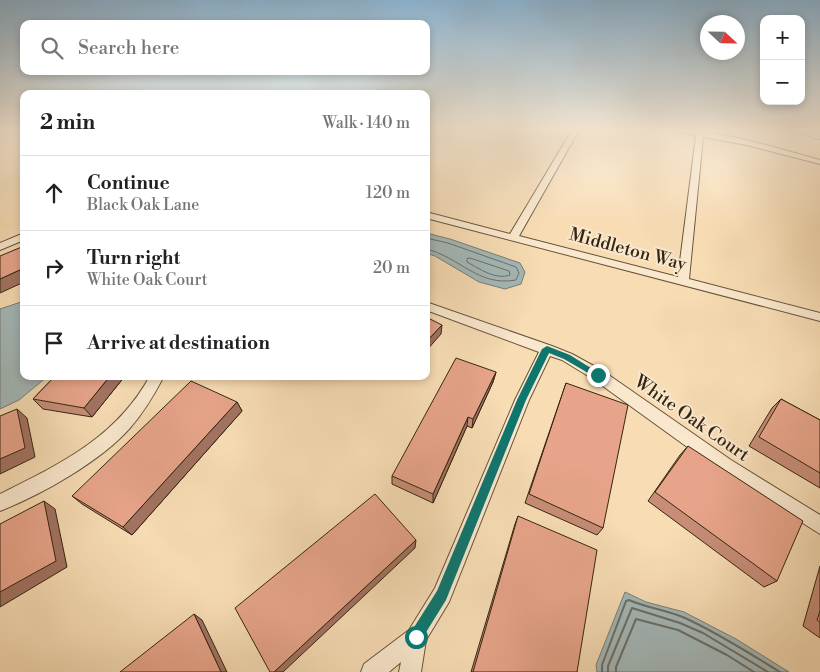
<!DOCTYPE html>
<html lang="en">
<head>
<meta charset="utf-8">
<style>
  body { margin:0; font-family:"Libre Bodoni",serif; background:#f2f2f2; color:#202124 }
  .controls { position:absolute; right:15px; top:15px; display:grid; overflow:hidden; border-radius:10px; box-shadow:0 2px 8px #0003 }
  .controls button { width:45px; height:45px; display:grid; place-items:center; padding:0; border:0; border-bottom:1px solid #e0e0e0; background:#fff; color:#202124; font:25px sans-serif }
  .compass { position:absolute; left:700px; top:15px; width:45px; height:45px; border-radius:50%; background:#fff; box-shadow:0 2px 8px #0003; rotate:112deg }
  .stop { position:absolute; width:15px; height:15px; margin:-11px; border:4px solid #0f766e; border-radius:50%; background:#fff }
  .stop.end { background:#0f766e; border-color:#fff; box-shadow:0 1px 5px #0008 }
  .list { margin:0; padding:0; list-style:none }
  h2 { display:flex; justify-content:space-between; align-items:center; height:65px; margin:0; padding:0 20px; font-size:21px }
  h2 small { font-size:16px; font-weight:400; color:#757577 }
  .list li { display:grid; grid-template-columns:32px 1fr auto; gap:15px; align-items:center; box-sizing:border-box; height:75px; padding:0 20px; border-top:1px solid #e0e0e0 }
  .list b { display:block; font-size:19px; white-space:nowrap }
  .list p { margin:0; font-size:16px; white-space:nowrap; color:#757577 }
  .list em { font-size:16px; font-style:normal; color:#757577 }
  .icon { flex:none; width:28px; height:28px; fill:none; stroke:currentColor; stroke-width:2; stroke-linecap:round; stroke-linejoin:round }
  .map { position:relative; flex:none; width:820px; height:672px; overflow:hidden }
  .search { position:absolute; background:#fff; box-shadow:0 2px 8px #0003; left:20px; top:20px; width:410px; height:55px; display:flex; align-items:center; gap:12px; box-sizing:border-box; padding:0 18px; border-radius:10px; color:#757577; font-size:19px }
  .panel { position:absolute; background:#fff; box-shadow:0 2px 8px #0003; left:20px; top:90px; width:410px; height:290px; border-radius:10px }
  .map>svg:first-child { display:block }
  .water { fill:#a3b8b9; stroke:#777e76 }
  .lines { fill:none; stroke-linecap:round; stroke-linejoin:round }
  .shore-far1 { stroke:#6c6f65; stroke-width:1 }
  .shore { stroke:#6c6f65; stroke-width:2 }
  .lane-casing { stroke:#66543a; stroke-width:2 }
  .street-casing { stroke:#66543a; stroke-width:2 }
  .lane { fill:#fae8ce; fill-rule:evenodd }
  .street { fill:#fae8ce; fill-rule:evenodd }
  .wall { fill:#c78d77; stroke:#352611 }
  .shaded-wall { fill:#a27361; stroke:#352611 }
  .building { fill:#e7a48a; stroke:#352611 }
  .route { fill:#0f766e }
  .labels { text-anchor:middle; stroke-width:4; stroke-linejoin:round; paint-order:stroke }
  .street-label { font-size:18px; fill:#352611; stroke:#fae8ce }
</style>
</head>
<body>
<div class="map">
<svg width="820" height="672" viewBox="0 0 820 672">
  <rect width="100%" height="100%" fill="#f7dcb4"/>
  <filter id="stains"><feTurbulence type="fractalNoise" baseFrequency=".004" numOctaves="4"/><feColorMatrix values="0 0 0 0 .2 0 0 0 0 .09 0 0 0 0 .02 0 0 0 .5 -.17"/></filter>
  <radialGradient id="worn" r=".72"><stop offset=".6" stop-color="#630" stop-opacity="0"/><stop offset="1" stop-color="#630" stop-opacity=".3"/></radialGradient>
  <path class="water" d="M426,233l24,6 70,24 5,9 -4,12 -16,5 -26,-7 -44,-26 -9,-3z
    M24,301v75h24l-29,24 -19,9v-100z
    M625,592l21,10 38,10 52,27 53,33h-192l-1,-7z"/>
  <g class="lines">
    <path class="shore-far1" d="M426,238l22,5 68,24 3,6 -3,7c-38,7 -56,-23 -90,-31
      M470,258l39,13 1,4c-15,5 -30,-6 -43,-13v-3z"/>
    <path class="shore" d="M602,672v-7l24,-64 3,-1c18,8 38,10 56,18 33,15 64,35 95,54
      M608,672v-6l24,-58 48,15 23,10 65,39
      M616,672v-5l20,-48 42,11 49,25 27,17"/>
    <defs>
      <path id="lane" d="M786,130h7l27,7v2z"/>
      <path id="street" d="M572,130h7l-60,106 159,41 18,-141 -24,-6c50,0 100,17 148,30v4l-73,-19 -44,-8 -14,142 131,34v8l-394,-103v-6l84,22z
        M24,233v7l-24,10v-7z
        M426,302l126,44 20,8 31,17 128,89 89,55v19l-101,-64 -126,-91 -31,-19 -12,-4 -21,44 -80,202 -23,38 -5,32h-22l2,-10 -12,10h-28l3,-8 45,-34 26,-42 80,-188 24,-48 -113,-42z
        M150,376h14c-10,19 -20,36 -34,52 -29,33 -89,67 -130,83v-17c60,-30 116,-56 150,-118z"/>
    </defs>
    <use href="#lane" class="lane-casing"/>
    <use href="#street" class="street-casing"/>
    <use href="#lane" class="lane"/>
    <use href="#street" class="street"/>
  </g>
  <path class="wall" d="M496,372l-3,10 -21,46 -5,-2 -34,77 -41,-19v-8z
    M55,376h70l-33,41 -49,-8 -10,-10z
    M203,376h50l-49,2z
    M566,383l37,145 -6,7 -72,-32z
    M781,399l39,21v68l-71,-42 23,-38z
    M237,402l5,9 -110,124 -50,-31 -10,-8z
    M688,446l89,135 -13,6 -116,-86 32,-46z
    M518,516l59,156h-106l44,-148z
    M820,566v72l-17,-12z"/>
  <path class="shaded-wall" d="M24,268v14l-24,11v-14z
    M442,325l-1,9 -15,17v-9z
    M496,372l-3,10 -21,46 1,-9z
    M110,376h15l-33,41 -8,-9z
    M237,402l5,9 -110,124 -9,-8z
    M17,409l10,9 8,39 -35,17v-15z
    M468,417l-1,9 -34,77v-9z
    M44,501l11,8 12,58 -67,40v-15z
    M416,540l-1,8 -132,124h-9z
    M194,614l8,6 25,52h-6z"/>
  <path class="building" d="M24,246v22l-24,11v-23z
    M426,317l16,8 -16,17z
    M456,358l40,14 -23,47 -5,-2 -35,77 -41,-18z
    M55,376h55l-26,32 -51,-9z
    M191,381l46,21 -114,125 -51,-31z
    M566,383l62,22 -25,123 -74,-34z
    M781,399l39,21v53l-61,-36z
    M17,409l8,39 -25,11v-43z
    M688,446l115,75 -26,60 -122,-89z
    M375,494l41,46 -142,132h-4l-35,-64z
    M44,501l12,60 -56,31v-68z
    M518,516l79,34 -20,122h-104z
    M820,611v11l-3,-2z
    M194,614l27,58h-101z"/>
  <linearGradient id="sky" x2="0" y2="1"><stop stop-color="#8cb6d5"/><stop offset="0.58" stop-color="#fbefdd"/><stop offset="1" stop-color="#fbefdd" stop-opacity="0"/></linearGradient>
  <rect width="820" height="224" fill="url(#sky)"/>
  <path class="route" d="M547,346l23,9 32,20 -4,3 -3,-1 -31,-18 -15,-6 -23,47 -80,200 -26,42 -4,2 -5,-2 -2,-5 2,-5 26,-41 80,-191 25,-51z"/>
  <g class="labels">
    <g class="street-label">
      <text transform="translate(628 249) rotate(15)" y="6">Middleton Way</text>
      <text transform="translate(692 418) rotate(35)" y="6">White Oak Court</text>
    </g>
  </g>
  <rect width="100%" height="100%" filter="url(#stains)"/>
  <rect width="100%" height="100%" fill="url(#worn)"/>
</svg>
<div class="controls">
<button>+</button>
<button>−</button>
</div>
<svg class="compass" viewBox="-18 -18 36 36"><path d="M0-13l5 13h-10z" fill="#e53935"/><path d="M0 13l5-13h-10z" fill="#757577"/></svg>
<div class="stop" style="left:416px;top:637px"></div>
<div class="stop end" style="left:598px;top:375px"></div>
<div class="search"><svg class="icon" aria-label="search" viewBox="0 0 24 24"><circle cx="10" cy="10" r="6"/><path d="M15 15l6 6"/></svg>Search here</div>
<section class="panel">
<h2>2 min<small>Walk · 140 m</small></h2>
<ul class="list">
<li><svg class="icon" aria-label="ahead" viewBox="0 0 24 24"><path d="M12 20V5M6 11l6-6 6 6"/></svg><div><b>Continue</b><p>Black Oak Lane</p></div><em>120 m</em></li>
<li><svg class="icon" aria-label="right" viewBox="0 0 24 24"><path d="M7 20v-9h11M14 6l5 5-5 5"/></svg><div><b>Turn right</b><p>White Oak Court</p></div><em>20 m</em></li>
<li><svg class="icon" aria-label="arrive" viewBox="0 0 24 24"><path d="M6 21V4h12l-3 4 3 4H6"/></svg><div><b>Arrive at destination</b></div></li>
</ul>
</section>
</div>
</body>
</html>
